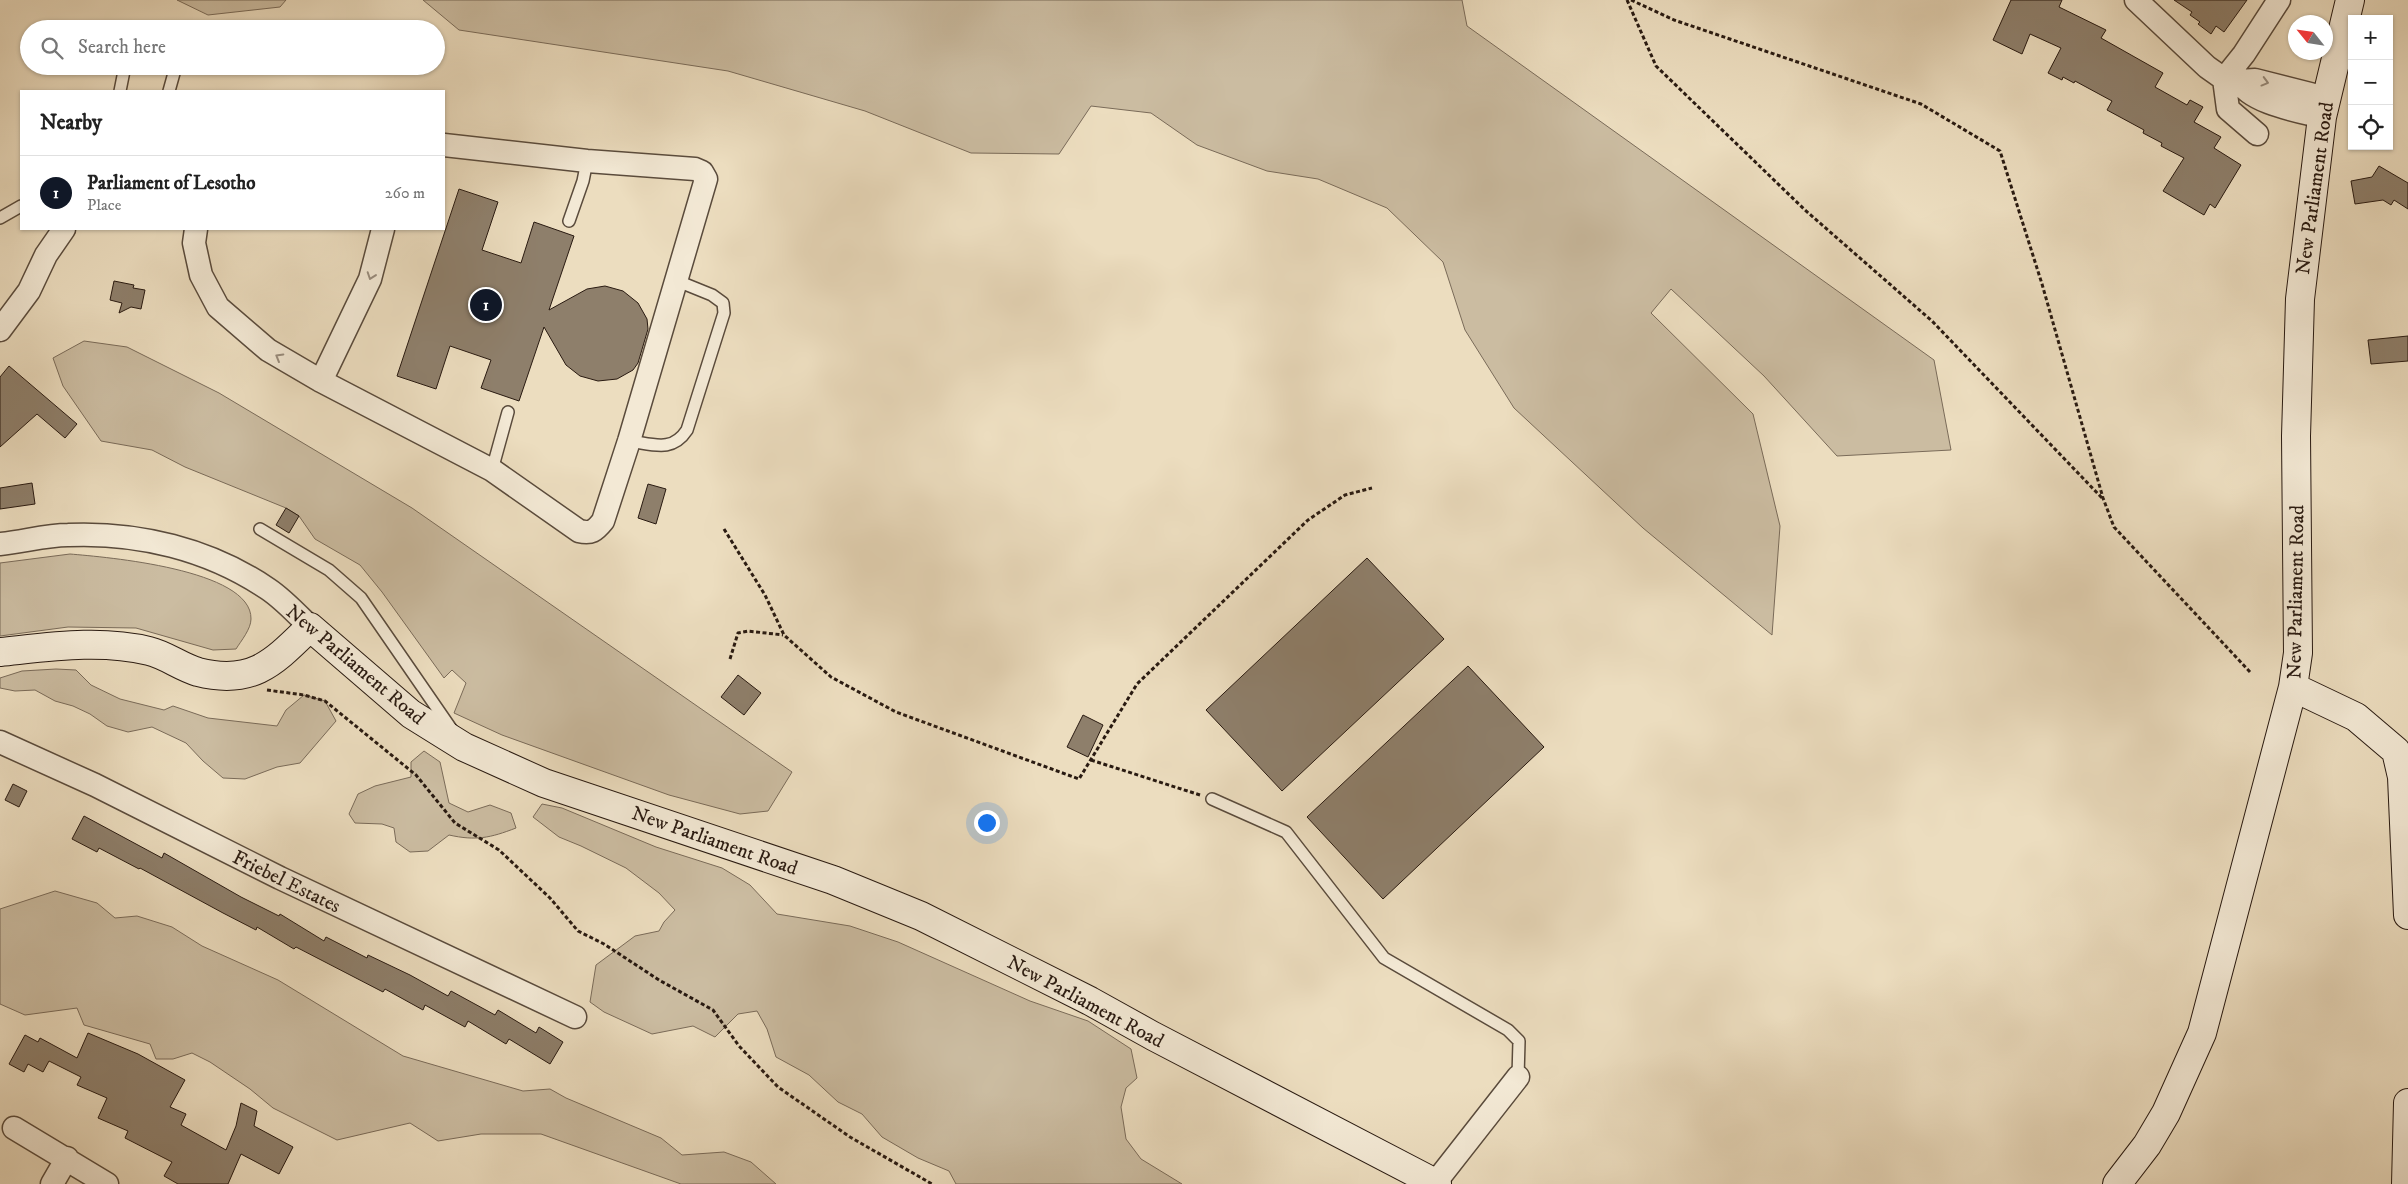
<!DOCTYPE html>
<html lang="en">
<head>
<meta charset="utf-8">
<style>
  body { margin:0; font-family:"IM FELL DW Pica",serif; background:#f2f2f2; color:#222 }
  .controls { position:absolute; right:15px; top:15px; display:grid; overflow:hidden; border-radius:0px; box-shadow:0 1px 4px #0004 }
  .controls button { width:45px; height:45px; display:grid; place-items:center; padding:0; border:0; border-bottom:1px solid #e0e0e0; background:#fff; color:#222; font:25px sans-serif }
  .compass { position:absolute; left:2288px; top:15px; width:45px; height:45px; border-radius:50%; background:#fff; box-shadow:0 1px 4px #0004; rotate:300deg }
  .you { position:absolute; left:986px; top:822px; width:18px; height:18px; margin:-12px; border:4px solid #fff; border-radius:50%; background:#1a73e8; box-shadow:0 0 0 8px #1a73e833 }
  .badge { display:grid; place-items:center; width:32px; height:32px; border-radius:50%; background:#111827; color:#fff; font-size:16px; font-weight:700 }
  .pin { position:absolute; translate:-50% -50%; border:2px solid #fff; box-shadow:0 1px 5px #0006 }
  .list { margin:0; padding:0; list-style:none }
  h2 { display:flex; justify-content:space-between; align-items:center; height:65px; margin:0; padding:0 20px; font-size:21px }
  h2 small { font-size:16px; font-weight:400; color:#767676 }
  .list li { display:grid; grid-template-columns:32px 1fr auto; gap:15px; align-items:center; box-sizing:border-box; height:75px; padding:0 20px; border-top:1px solid #e0e0e0 }
  .list b { display:block; font-size:19px; white-space:nowrap }
  .list p { margin:0; font-size:16px; white-space:nowrap; color:#767676 }
  .list em { font-size:16px; font-style:normal; color:#767676 }
  .icon { flex:none; width:28px; height:28px; fill:none; stroke:currentColor; stroke-width:2; stroke-linecap:round; stroke-linejoin:round }
  .map { position:relative; flex:none; width:2408px; height:1184px; overflow:hidden }
  .search { position:absolute; background:#fff; box-shadow:0 1px 4px #0004; left:20px; top:20px; width:425px; height:55px; display:flex; align-items:center; gap:12px; box-sizing:border-box; padding:0 18px; border-radius:28px; color:#767676; font-size:19px }
  .panel { position:absolute; background:#fff; box-shadow:0 1px 4px #0004; left:20px; top:90px; width:425px; height:140px; border-radius:0px }
  .map>svg:first-child { display:block }
  .green { fill:#cbbca1; stroke:#7a6b59 }
  .building { fill:#8e7f6b; stroke:#291a11 }
  .lines { fill:none; stroke-linecap:round; stroke-linejoin:round }
  .lane-casing { stroke:#5a4b3c; stroke-width:14 }
  .street-casing { stroke:#5a4b3c; stroke-width:25 }
  .secondary-casing { stroke:#291a11; stroke-width:30 }
  .path { stroke:#291a11; stroke-width:3; stroke-dasharray:4 2.5; stroke-linecap:butt }
  .lane { stroke:#f3e9d5; stroke-width:11 }
  .street { stroke:#f3e9d5; stroke-width:22 }
  .secondary { stroke:#f3e9d5; stroke-width:28 }
  .oneway { stroke:#988c7d }
  .labels { text-anchor:middle; stroke-width:4; stroke-linejoin:round; paint-order:stroke }
  .street-label { font-size:20px; fill:#291a11; stroke:#f3e9d5 }
</style>
</head>
<body>
<div class="map">
<svg width="2408" height="1184" viewBox="0 0 2408 1184">
  <rect width="100%" height="100%" fill="#ecddbf"/>
  <filter id="stains"><feTurbulence type="fractalNoise" baseFrequency=".004" numOctaves="4"/><feColorMatrix values="0 0 0 0 .2 0 0 0 0 .09 0 0 0 0 .02 0 0 0 .5 -.17"/></filter>
  <radialGradient id="worn" r=".72"><stop offset=".6" stop-color="#630" stop-opacity="0"/><stop offset="1" stop-color="#630" stop-opacity=".3"/></radialGradient>
  <path class="green" d="M177,0h109l-6,7 -72,8z
    M423,0h1039l5,26 467,334 17,90 -114,6 -73,-80 -93,-87 -20,24 102,101 27,112 -8,109 -129,-107 -129,-120 -49,-78 -22,-68 -56,-54 -69,-29 -51,-8 -70,-26 -46,-32 -60,-7 -32,48 -88,-1 -106,-42 -137,-40 -269,-41z
    M84,341l43,6 92,46 193,115 380,264 -24,39 -28,3 -71,-19 -167,-60 -48,-22 12,-30 -14,-13 -8,8 -62,-86 -22,-27 -45,-26 -16,-23 -13,-8 -101,-41 -33,-17 -51,-9 -38,-55 -10,-28z
    M70,554c35,3 182,15 181,65 0,10 -10,22 -15,30l-23,1 -77,-22 -68,-1 -68,9v-73z
    M56,669l20,1 15,15 29,14 44,11 9,-4 35,12 69,8 9,-16 18,-15 21,6 11,20 -36,42 -23,4 -32,12 -22,-1 -20,-17 -17,-18 -34,-16 -24,5 -21,-6 -17,-12 -17,-8 -18,-5 -20,-11 -20,1 -15,-3v-10l22,-7z
    M424,751l16,11 9,41 19,9 22,-7 21,8 5,15c-26,10 -40,13 -67,7l-21,16 -18,1 -14,-10 -2,-14 -12,-4 -27,-1 -6,-9 9,-20 17,-8 36,-9v-15z
    M542,804l20,4 94,39 66,21 28,17 27,29 73,12 48,16 132,59 58,20 43,28 6,29 -11,10 -5,19 5,32 15,20 41,25h-226l-7,-13 -31,-13 -36,-21 -20,-23 -24,-12 -29,-27 -33,-18 -9,-28 -10,-18 -19,3 -23,23 -22,-11 -41,8 -48,-22 -14,-10 6,-37 39,-29 24,-5 5,-9 11,-12 -16,-17 -33,-25 -45,-22 -22,-9 -26,-20z
    M55,891l42,12 18,15 22,-2 35,11 30,19 76,34 125,76 120,35 27,-2 16,9 95,40 21,17 42,-3 27,10 25,22h-95l-140,-50h-60l-43,7 -28,-18 -73,17 -64,-32 -23,-19 -40,-27 -18,-9 -19,6h-17l-6,-15 -66,-19 -7,-17 -52,7 -25,-11v-95z"/>
  <path class="building" d="M2011,0h51l-3,7 47,23 -5,8 62,35 -8,14 32,18 3,-5 13,7 -9,15 27,15 -7,11 27,17 -26,43 -5,-4 -6,11 -41,-24 21,-33 -23,-12 1,-3 -19,-10 1,-3 -37,-20 5,-9 -37,-20 -1,2 -11,-6 -1,3 -14,-7 13,-25 -31,-14 -8,20 -29,-14z
    M2174,0h73l-23,32 -8,-6 -5,8 -13,-10 2,-2 -10,-7 2,-3z
    M2379,166l29,17v26l-14,-9 -3,5 -8,-5 -28,4 -4,-23 21,-4z
    M459,189l39,13 -16,48 39,13 13,-41 40,14 -25,74 38,-21 18,-3 18,5 15,12 9,16 1,10 -10,34 -5,7 -16,9 -19,2 -18,-5 -14,-11 -22,-38 -25,74 -38,-13 10,-28 -41,-14 -14,43 -39,-13z
    M114,281l20,4 -1,3 12,2 -4,19 -10,-2 -12,6 3,-10 -12,-3z
    M2408,336v25l-37,3 -3,-24z
    M9,366l68,58 -12,14 -28,-24 -37,33v-70z
    M32,483l3,21 -35,5v-21z
    M648,484l18,5 -10,35 -18,-6z
    M286,508l13,8 -10,17 -13,-8z
    M1367,558l77,81 -162,152 -76,-81z
    M1468,666l76,81 -161,152 -76,-82z
    M738,675l23,18 -17,22 -23,-18z
    M1083,715l20,10 -15,32 -21,-10z
    M13,784l14,7 -8,16 -14,-7z
    M84,816l78,42 2,-5 77,44 38,19 1,-2 44,27 2,-4 41,21 1,-3 42,20 38,21 3,-5 44,24 3,-5 38,23 3,-6 24,15 -13,22 -41,-25 -3,5 -38,-23 -3,6 -40,-22 -2,5 -38,-21 -2,3 -87,-45 -2,2 -37,-22 -1,3 -33,-17 -83,-45 -1,1 -40,-21 -2,4 -25,-13z
    M88,1033l50,21 47,26 -15,27 16,7 -5,11 45,25 10,-24 5,-23 16,8 -3,15 39,21 -14,27 -38,-20 -13,30h-50l-14,-8 8,-14 -47,-24 3,-7 -30,-13 9,-20 -30,-13 4,-8 -32,-16 -6,11 -15,-8 -4,8 -15,-8 16,-29 13,7 2,-4 37,20z"/>
  <g class="lines">
    <defs>
      <path id="lane" d="M120,91l5,-25
        M169,91l7,-25
        M0,218l21,-12
        M569,221l14,-40 4,-20
        M629,441c24,3 43,12 58,-11l37,-117 -1,-10 -11,-8 -37,-15
        M492,470l16,-58
        M260,529l69,41 32,28 91,132
        M1212,799l74,33 98,126 124,72 11,11 -1,36"/>
      <path id="street" d="M2136,0l71,67 17,12 15,2 16,-1 71,18
        M2239,81c11,22 60,30 83,36
        M2257,134l-29,-25 -4,-30 20,-25 35,-54
        M196,229l-2,14 7,32 17,32 50,43 53,31 171,89 87,61c12,3 16,0 24,-10l26,-80 77,-262 -4,-7 -7,-3 -108,-8 -143,-16
        M0,330l29,-39 17,-36 18,-26
        M321,381l49,-102 13,-50
        M0,544c23,-2 45,-9 68,-9 70,-3 141,14 200,54 15,10 29,25 42,38
        M0,742l95,43 185,93 295,139
        M14,1128l93,56
        M1435,1183l83,-106
        M52,1184l15,-26"/>
      <path id="secondary" d="M0,652c49,-5 100,-13 149,-1 17,4 32,16 49,21 55,14 76,-10 112,-45l101,87 53,33 80,36 289,97 88,36 169,85 63,35 284,148
        M2293,687l63,30 40,34 6,26 6,138
        M2117,1184l30,-39 19,-32 36,-80 91,-346 5,-34 -2,-217 4,-137 22,-182 28,-117
        M2406,1184l2,-81"/>
    </defs>
    <use href="#lane" class="lane-casing"/>
    <use href="#street" class="street-casing"/>
    <use href="#secondary" class="secondary-casing"/>
    <path class="path" d="M1627,0l29,66 149,144 127,111 170,177
      M1631,0l43,20 247,84 79,47 42,133 61,214 11,29 137,146
      M724,529l41,66 19,40 47,42 65,35 183,67 58,-95 171,-164 37,-25 27,-7
      M730,659l8,-26 10,-2 35,4
      M267,690l37,5 21,6 91,74 39,48 44,27 51,48 28,33 26,13 55,36 54,30 26,36 39,41 72,50 82,47
      M1091,760l109,35"/>
    <use href="#lane" class="lane"/>
    <use href="#street" class="street"/>
    <use href="#secondary" class="secondary"/>
  </g>
  <defs><path id="oneway-chevron" d="M-2-3.5L2.5 0L-2 3.5" fill="none" stroke-width="1.6" stroke-linecap="round" stroke-linejoin="round" transform="scale(1.25)"/></defs>
  <g class="oneway">
    <use href="#oneway-chevron" transform="translate(2265 82) rotate(15)"/>
    <use href="#oneway-chevron" transform="translate(371 276) rotate(109)"/>
    <use href="#oneway-chevron" transform="translate(279 357) rotate(-150)"/>
  </g>
  <g class="labels">
    <g class="street-label">
      <text transform="translate(2314 188) rotate(-82)" y="7">New Parliament Road</text>
      <text transform="translate(2295 592) rotate(-89)" y="7">New Parliament Road</text>
      <text transform="translate(356 664) rotate(40)" y="7">New Parliament Road</text>
      <text transform="translate(715 840) rotate(19)" y="7">New Parliament Road</text>
      <text transform="translate(287 881) rotate(26)" y="7">Friebel Estates</text>
      <text transform="translate(1086 1001) rotate(28)" y="7">New Parliament Road</text>
    </g>
  </g>
  <rect width="100%" height="100%" filter="url(#stains)"/>
  <rect width="100%" height="100%" fill="url(#worn)"/>
</svg>
<div class="controls">
<button>+</button>
<button>−</button>
<button><svg class="icon" aria-label="locate" viewBox="0 0 24 24"><circle cx="12" cy="12" r="6"/><path d="M12 2v4M12 18v4M2 12h4M18 12h4"/></svg></button>
</div>
<svg class="compass" viewBox="-18 -18 36 36"><path d="M0-13l5 13h-10z" fill="#e53935"/><path d="M0 13l5-13h-10z" fill="#767676"/></svg>
<div class="you"></div>
<div class="pin badge" style="left:486px;top:305px">1</div>
<div class="search"><svg class="icon" aria-label="search" viewBox="0 0 24 24"><circle cx="10" cy="10" r="6"/><path d="M15 15l6 6"/></svg>Search here</div>
<section class="panel">
<h2>Nearby<small></small></h2>
<ul class="list">
<li><span class="badge">1</span><div><b>Parliament of Lesotho</b><p>Place</p></div><em>260 m</em></li>
</ul>
</section>
</div>
</body>
</html>
